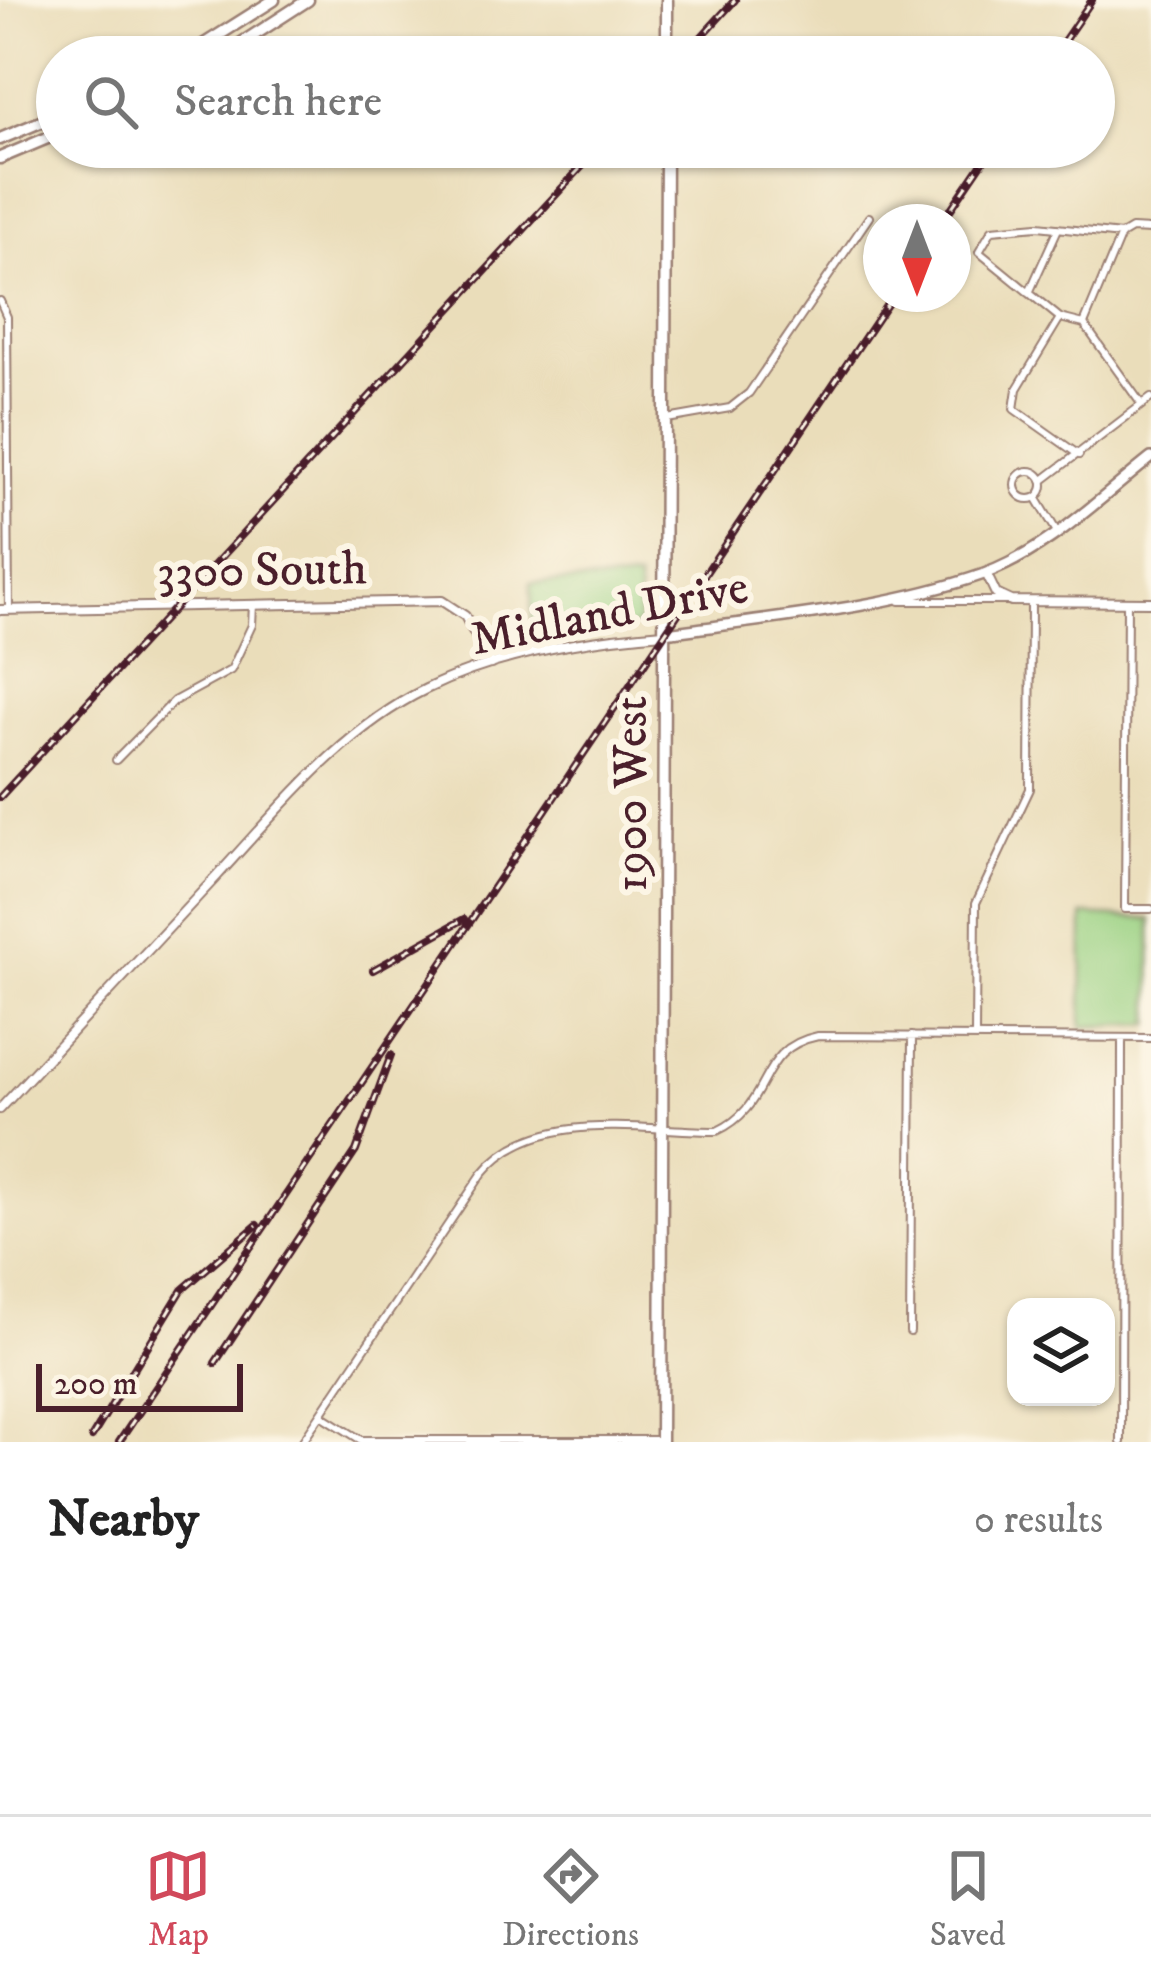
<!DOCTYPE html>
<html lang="en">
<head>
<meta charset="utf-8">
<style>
  body { margin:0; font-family:"IM FELL DW Pica",serif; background:#f2f2f2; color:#222 }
  .controls { position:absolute; right:36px; bottom:36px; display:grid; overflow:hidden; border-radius:24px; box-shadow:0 3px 9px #0004 }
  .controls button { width:108px; height:108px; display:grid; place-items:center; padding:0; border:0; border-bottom:3px solid #e0e0e0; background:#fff; color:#222; font:60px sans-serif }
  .compass { position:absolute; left:863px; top:204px; width:108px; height:108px; border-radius:50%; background:#fff; box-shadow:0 3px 9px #0004; rotate:180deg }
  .scale { position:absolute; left:36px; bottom:30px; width:207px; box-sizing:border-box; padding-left:12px; border:6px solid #4a1f2b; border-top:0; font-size:33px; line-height:42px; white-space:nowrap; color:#4a1f2b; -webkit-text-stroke:9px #fcf5e5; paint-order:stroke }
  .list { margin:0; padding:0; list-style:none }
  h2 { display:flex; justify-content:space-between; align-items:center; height:156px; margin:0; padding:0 48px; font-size:51px }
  h2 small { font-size:39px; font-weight:400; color:#767676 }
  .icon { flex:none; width:66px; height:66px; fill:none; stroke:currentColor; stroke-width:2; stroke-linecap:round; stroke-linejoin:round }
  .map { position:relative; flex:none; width:1151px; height:1442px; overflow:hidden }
  .search { position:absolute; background:#fff; box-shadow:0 3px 9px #0004; left:36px; right:36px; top:36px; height:132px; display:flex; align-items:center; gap:30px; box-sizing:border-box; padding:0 42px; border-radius:66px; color:#767676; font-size:45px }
  .sheet { height:372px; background:#fff }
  nav { display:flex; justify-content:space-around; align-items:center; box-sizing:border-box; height:168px; border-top:3px solid #e0e0e0; background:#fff; font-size:33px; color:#767676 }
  nav a { display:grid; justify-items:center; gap:6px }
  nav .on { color:#d1495b }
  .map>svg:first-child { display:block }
  .green { fill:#9bd284; stroke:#727858; stroke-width:3 }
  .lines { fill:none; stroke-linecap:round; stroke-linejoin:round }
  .minor-casing { stroke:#9a7e72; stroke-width:10 }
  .tertiary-casing { stroke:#9a7e72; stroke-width:12 }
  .secondary-casing { stroke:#9a7e72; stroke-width:14 }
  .primary-casing { stroke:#9a7e72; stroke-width:15 }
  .minor { stroke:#fff; stroke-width:6 }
  .tertiary { stroke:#fff; stroke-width:8 }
  .secondary { stroke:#fff; stroke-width:9 }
  .primary { stroke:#fff; stroke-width:10 }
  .rail-casing { stroke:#4a1f2b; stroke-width:8 }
  .rail { stroke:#fcf5e5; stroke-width:3; stroke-dasharray:9; stroke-linecap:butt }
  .labels { text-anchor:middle; stroke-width:12; stroke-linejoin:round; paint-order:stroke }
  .street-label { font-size:48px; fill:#4a1f2b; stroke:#fcf5e5 }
</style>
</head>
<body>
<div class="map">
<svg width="1151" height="1442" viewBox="0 0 1151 1442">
  <rect width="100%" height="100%" fill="#fcf5e5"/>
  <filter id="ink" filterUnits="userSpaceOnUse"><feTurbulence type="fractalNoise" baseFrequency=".00833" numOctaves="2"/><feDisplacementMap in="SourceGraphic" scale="24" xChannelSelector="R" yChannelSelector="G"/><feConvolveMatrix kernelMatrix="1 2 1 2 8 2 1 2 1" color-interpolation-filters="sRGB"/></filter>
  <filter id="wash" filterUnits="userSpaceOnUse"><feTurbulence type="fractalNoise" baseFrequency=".004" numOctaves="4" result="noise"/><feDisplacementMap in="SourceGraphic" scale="48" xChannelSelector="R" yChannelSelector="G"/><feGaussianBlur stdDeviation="2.7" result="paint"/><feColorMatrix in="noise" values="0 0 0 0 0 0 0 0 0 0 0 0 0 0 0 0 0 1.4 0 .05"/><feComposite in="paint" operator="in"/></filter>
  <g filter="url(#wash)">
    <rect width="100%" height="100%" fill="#eaddba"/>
    <path class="green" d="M638,580l1,45 -107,21 -1,-63z
      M1083,915l68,4v105l-69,3z"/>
  </g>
  <g filter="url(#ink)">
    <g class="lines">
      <defs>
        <path id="minor" d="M1029,293l28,-62
          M0,301l7,16 2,293
          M1060,318l-43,71 -3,20 65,46
          M1084,324l37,-89
          M1142,405l-58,-81 -24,-6 -81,-66 13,-22 46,-4 83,9 10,-6 20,1
          M667,419l63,-11 19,-15 120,-176
          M1015 485a14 14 0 1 1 28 0a14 14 0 1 1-28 0Z
          M1042,481l109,-83
          M1036,497l21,35
          M900,601h107
          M1127,602l-2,307h26
          M116,760l58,-59 57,-31 21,-45 1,-21
          M975,1036l1,-133 54,-114 1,-188
          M910,1332l2,-296
          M323,1416l38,24h300
          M302,1442l180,-268c53,-67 158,-43 235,-43 57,-26 37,-82 101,-95l333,2
          M1121,1442l1,-404"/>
        <path id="tertiary" d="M986,573l10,21 15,7 140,1
          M0,610l442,-9 23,15 26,48
          M0,1109c72,-78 145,-155 217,-233 63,-68 125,-146 209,-187 71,-35 160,-50 238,-56"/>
        <path id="secondary" d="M666,633c105,-15 218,-24 318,-59 63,-23 116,-76 167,-116"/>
        <path id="primary" d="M184,57l90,-57
          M220,57l88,-57
          M667,57v-57
          M0,139l57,-24
          M0,158l57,-24
          M661,1442l5,-1295"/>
      </defs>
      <use href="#minor" class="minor-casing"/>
      <use href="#tertiary" class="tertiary-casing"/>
      <use href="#secondary" class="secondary-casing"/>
      <use href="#primary" class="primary-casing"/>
      <use href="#minor" class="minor"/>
      <use href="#tertiary" class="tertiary"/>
      <use href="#secondary" class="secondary"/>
      <use href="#primary" class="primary"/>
      <defs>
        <path id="rail" d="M683,57l52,-57
          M1053,57l39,-57
          M942,222l51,-75
          M0,797l600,-650
          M373,970l91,-51
          M215,1363l141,-212 35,-96
          M92,1437l90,-147 75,-65
          M119,1442l775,-1148"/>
      </defs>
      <use href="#rail" class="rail-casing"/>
      <use href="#rail" class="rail"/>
    </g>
  </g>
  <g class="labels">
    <g class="street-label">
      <text transform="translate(262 568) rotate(-1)" y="17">3300 South</text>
      <text transform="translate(609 611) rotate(-11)" y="17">Midland Drive</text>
      <text transform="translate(629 794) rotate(-90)" y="17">1900 West</text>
    </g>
  </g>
</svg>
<div class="controls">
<button><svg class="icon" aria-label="layers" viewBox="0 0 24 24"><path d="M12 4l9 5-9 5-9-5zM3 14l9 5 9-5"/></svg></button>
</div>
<svg class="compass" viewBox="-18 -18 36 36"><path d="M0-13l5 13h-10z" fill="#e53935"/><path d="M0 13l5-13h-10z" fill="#767676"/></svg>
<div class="scale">200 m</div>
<div class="search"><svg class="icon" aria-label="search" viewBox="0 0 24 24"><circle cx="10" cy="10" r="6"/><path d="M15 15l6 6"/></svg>Search here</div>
</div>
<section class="sheet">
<h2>Nearby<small>0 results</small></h2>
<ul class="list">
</ul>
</section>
<nav>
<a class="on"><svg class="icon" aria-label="map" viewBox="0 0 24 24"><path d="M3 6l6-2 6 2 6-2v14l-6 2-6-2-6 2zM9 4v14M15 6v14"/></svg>Map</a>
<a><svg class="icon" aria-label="directions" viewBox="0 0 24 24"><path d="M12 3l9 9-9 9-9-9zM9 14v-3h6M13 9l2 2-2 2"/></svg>Directions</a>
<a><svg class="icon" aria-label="saved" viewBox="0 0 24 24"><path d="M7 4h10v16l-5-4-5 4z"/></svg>Saved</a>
</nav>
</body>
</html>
